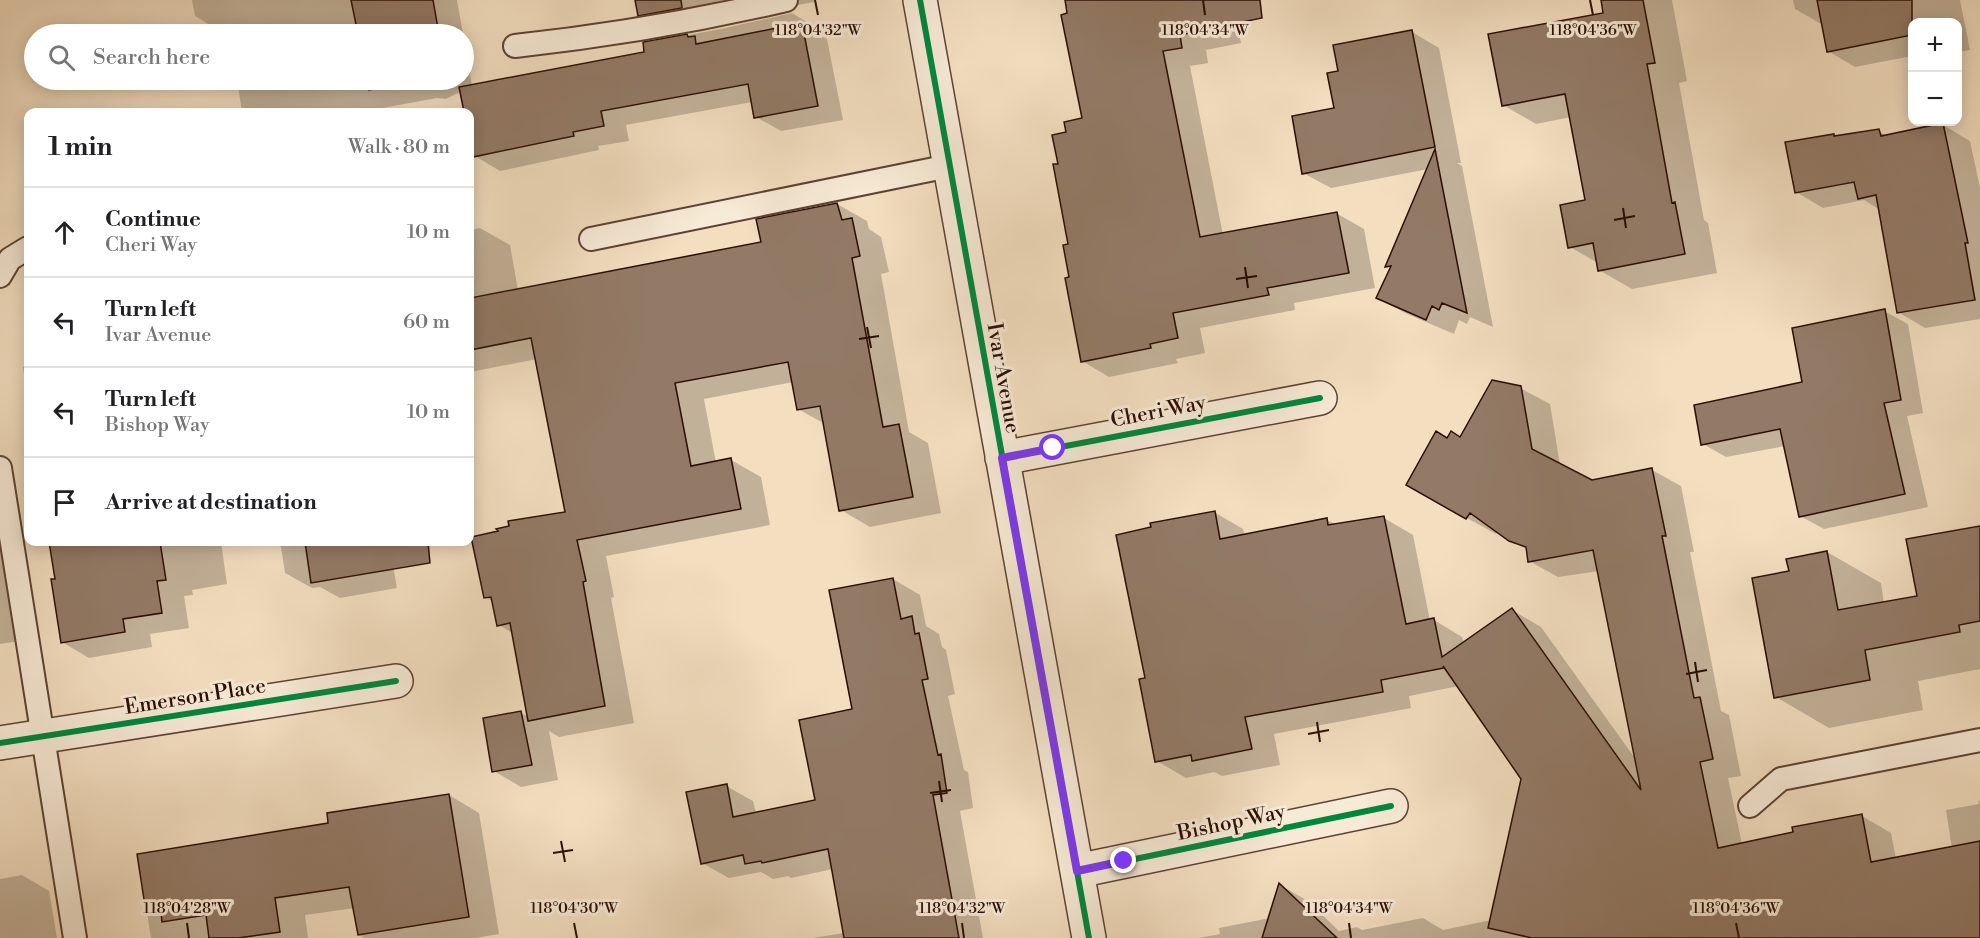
<!DOCTYPE html>
<html lang="en">
<head>
<meta charset="utf-8">
<style>
  body { margin:0; font-family:"Libre Bodoni",serif; background:#f6f6f6; color:#202124 }
  .controls { position:absolute; right:18px; top:18px; display:grid; overflow:hidden; border-radius:12px; box-shadow:0 3px 15px #0003 }
  .controls button { width:54px; height:54px; display:grid; place-items:center; padding:0; border:0; border-bottom:2px solid #e0e0e0; background:#fff; color:#202124; font:30px sans-serif }
  .stop { position:absolute; width:18px; height:18px; margin:-14px; border:4px solid #7c3aed; border-radius:50%; background:#fff }
  .stop.end { background:#7c3aed; border-color:#fff; box-shadow:0 2px 6px #0008 }
  .list { margin:0; padding:0; list-style:none }
  h2 { display:flex; justify-content:space-between; align-items:center; height:78px; margin:0; padding:0 24px; font-size:26px }
  h2 small { font-size:20px; font-weight:400; color:#757577 }
  .list li { display:grid; grid-template-columns:39px 1fr auto; gap:18px; align-items:center; box-sizing:border-box; height:90px; padding:0 24px; border-top:2px solid #e0e0e0 }
  .list b { display:block; font-size:22px; white-space:nowrap }
  .list p { margin:0; font-size:20px; white-space:nowrap; color:#757577 }
  .list em { font-size:20px; font-style:normal; color:#757577 }
  .icon { flex:none; width:33px; height:33px; fill:none; stroke:currentColor; stroke-width:2; stroke-linecap:round; stroke-linejoin:round }
  .map { position:relative; flex:none; width:1980px; height:938px; overflow:hidden }
  .search { position:absolute; background:#fff; box-shadow:0 3px 15px #0003; left:24px; top:24px; width:450px; height:66px; display:flex; align-items:center; gap:15px; box-sizing:border-box; padding:0 21px; border-radius:33px; color:#757577; font-size:22px }
  .panel { position:absolute; background:#fff; box-shadow:0 3px 15px #0003; left:24px; top:108px; width:450px; height:438px; border-radius:12px }
  .map>svg:first-child { display:block }
  .shadow { fill:#0003 }
  .building { fill:#937a66; stroke:#2b0e04; stroke-width:1.5 }
  .lines { fill:none; stroke-linecap:round; stroke-linejoin:round }
  .service-casing { stroke:#5d4233; stroke-width:26 }
  .minor-casing { stroke:#5d4233; stroke-width:36 }
  .service { stroke:#f7ead6; stroke-width:22 }
  .minor { stroke:#f7ead6; stroke-width:33 }
  .cycleway-casing { stroke:#f7ead6; stroke-width:10 }
  .cycleway { stroke:#00873e; stroke-width:6 }
  .route { stroke:#7c3aed; stroke-width:8 }
  .ticks { fill:none; stroke:#2b0e04; stroke-width:2 }
  .labels { text-anchor:middle; stroke-width:6; stroke-linejoin:round; paint-order:stroke }
  .street-label { font-size:21px; fill:#2b0e04; stroke:#f7ead6 }
  .ticks-label { font-size:15px; text-anchor:middle; fill:#2b0e04; stroke:#f7ead6; stroke-width:6; stroke-linejoin:round; paint-order:stroke }
</style>
</head>
<body>
<div class="map">
<svg width="1980" height="938" viewBox="0 0 1980 938">
  <rect width="100%" height="100%" fill="#f3dec0"/>
  <filter id="stains"><feTurbulence type="fractalNoise" baseFrequency=".00333" numOctaves="4"/><feColorMatrix values="0 0 0 0 .2 0 0 0 0 .09 0 0 0 0 .02 0 0 0 .5 -.17"/></filter>
  <radialGradient id="worn" r=".72"><stop offset=".6" stop-color="#630" stop-opacity="0"/><stop offset="1" stop-color="#630" stop-opacity=".3"/></radialGradient>
  <path class="shadow" d="M192,0h265l6,34h-233l-1,-3 -7,1 -27,-16z
    M636,0h178v2l-148,28 -27,-15z
    M1066,0h169l5,26h-3l4,17 -35,7 2,13 -18,3 33,169 113,-22 28,16 11,59 -81,15 1,7 -95,18 5,25 -29,6 2,4 -69,14 -27,-16 -11,-82 -1,-34 -10,-80 8,-32 16,-14z
    M1602,0h70l15,81 -8,2 25,137 4,3 9,50 -85,16 -33,-19 -1,-7 -28,-16 17,-46 -16,-84 -35,7 -33,-19 102,-91z
    M1793,0h167l10,50 -12,2v-30h-46v34l-57,11 -27,-16 -5,-26 -28,-16z
    M792,13l25,15 1,6 9,5 16,81 -62,11 -25,-14 -4,-15 -126,23 3,16 -31,5 1,4 -99,21 -25,-15 -5,-25v-19h-4l-4,-21 -16,8 -9,-1 -76,14h-119l-5,-32h227v-43l8,49 174,-32 -2,-11 77,-14z
    M1412,32l27,16 22,115h-4l5,3 31,161 -23,-10 -3,7 -8,-4 -5,14 -49,-21 -27,-15 13,-30 -4,-2 41,-97 -97,19 -28,-15 32,-63 5,-37z
    M1943,125l27,16 10,47v131l-55,9 -27,-16 -18,-102 -16,-10 -41,8 -27,-16 38,-57 3,2 41,-6 10,5z
    M837,204l30,17 2,8 12,8 8,35 -8,2 28,158 19,11 13,70 -71,14 -29,-17 -16,-86 -27,-15 -5,-27 -89,17 12,64 15,-3 30,17 9,48 -164,31 8,41 -3,1 23,125 -75,14 -10,-6 9,49 -37,7 -27,-16 27,-58 8,4 -15,-83 -15,-9 -5,-23 -9,-5 82,-84 -30,-154 -67,13v-142l10,-2 30,17 8,45 244,-46z
    M1884,311l24,13 15,89 -16,3 21,91 -104,22 -24,-13 -15,-70 -59,11 -23,-13 101,-61z
    M28,366v38l-5,-37z
    M1520,388l30,16 10,61 31,17 61,-12 29,16 13,66h-4l31,159 8,4 12,61 -13,2 14,66 120,-28 29,17 5,26 56,-11 -6,-38 33,-6 -1,-3h2v137h-781l21,-4 -1,-6 51,-10 10,-33 28,16 31,30 18,-4 5,3 61,-12 20,12 48,-10 31,-141 -63,-93 -50,10 2,12 -137,26 6,31 -58,11 -8,-4 -28,6 -29,-17 -10,-82 67,-167 29,17 2,7 82,-16 10,5 47,-7 29,17 17,86 4,-1 28,17 2,6 48,-33 29,17 96,134 -38,-190 -41,6 -29,-16 -1,-11 -31,-19 -1,3 -60,-33 12,-61 13,-1z
    M1980,528v141l-62,12 5,29 -94,18 -53,-31 14,-124 37,-21 54,31 3,21 35,-6z
    M56,542h165l6,42 -35,6 1,5 -9,1 5,32 -39,6 2,13 -63,11 -27,-16v-63z
    M274,542h115l8,46 -57,10 -20,-11 -8,1 -27,-15 -4,-26z
    M0,546l4,2 16,93 -20,3z
    M893,579l27,16 6,31 13,8 3,13 4,3 9,44 -7,2 16,74 4,2 5,36 -13,3 23,127h-171l32,-5 -11,-64 -42,9 -3,-2 -15,3 -12,-7 -32,6 -27,-15 24,-77 27,15 3,13 61,-12 37,-92z
    M449,795l30,18 20,121 -24,4h-110l-6,-3 -4,-27 -50,7 3,23h-157l-13,-83 192,-31z
    M22,875l27,16 8,47h-57v-59z"/>
  <path class="building" d="M351,0h82l6,34h-81z
    M635,0h46l1,8 -44,8z
    M1065,0h195l2,18 -82,17 2,13 -19,3 37,186 137,-25 12,61 -82,15 2,7 -96,18 5,25 -28,6 1,4 -70,14 -16,-84 4,-1 -6,-32 5,-1 -15,-80h5l-6,-29 14,-3 -2,-10 18,-4 -21,-103 6,-2z
    M1601,0h42l12,63 -8,1 25,139 3,-1 10,52 -87,17 -5,-28 -25,5 -8,-43 25,-5 -20,-106 -63,12 -14,-72 115,-21z
    M1817,0h95v35l-85,17z
    M802,23l16,83 -64,12 -6,-34 -147,27 3,15 -31,6 1,4 -101,21 -3,-19v-26h-6l-5,-25 185,-35 -1,-10 44,-8 1,3 7,-1 1,8z
    M1412,30l23,117 -133,27 -10,-58 42,-8 -7,-35 11,-2 -5,-26z
    M367,80h60l-9,5 -9,-2 -40,7z
    M1943,123l25,120h-3l10,57 -78,13 -21,-118 -18,4 -4,-17 -59,11 -10,-51 49,-8v2l45,-7 2,7z
    M1435,149l32,164 -25,-10 -3,7 -7,-4 -6,14 -50,-22 15,-32 -6,1z
    M837,203l5,17 10,-2 8,38 -8,2 31,169 16,-3 14,73 -74,14 -19,-105 -23,4 -9,-48 -113,21 16,83 40,-8 10,51 -164,31 9,41 -3,1 22,124 -77,15 -18,-98 -13,3 -6,-29 -7,1 -13,-61 27,-6 -2,-2 13,-3 -1,-5 57,-9 -34,-174 -61,12v-52l291,-56 -5,-23z
    M1885,309l16,91 -17,3 21,91 -106,23 -19,-88 -79,16 -7,-40 108,-23 -10,-54z
    M1492,380l29,6 11,63 60,31 60,-12 14,68h-4l32,162 6,-1 13,62 -13,3 18,86 75,-16 -1,-5 70,-13 9,48 109,-21v97h-448l-44,-10 33,-149 -78,-113 1,2 -63,12 2,12 -138,25 7,32 -60,12 -1,-6 -36,7 -16,-83 6,-1 -29,-143 35,-8 -1,-4 65,-12 5,28 107,-21 1,7 56,-9 22,108 28,-6 8,39 70,-49 129,182 -48,-240 -65,12 -2,-15 -17,-6 -39,-28 -4,6 -60,-34 30,-54 11,7 4,-7 9,6z
    M1980,526v95l-21,4 1,7 -95,18 5,30 -96,18 -22,-120 37,-7 -3,-12 41,-8 11,59 79,-14 -11,-57z
    M49,542h111l6,38 -9,1 5,32 -39,6 2,13 -64,11 -10,-64h4z
    M305,542h123l2,21 -119,20z
    M893,578l8,41 11,-3 3,18 4,-1 9,46 -6,1 16,75 3,-1 6,39 -14,2 26,143h-115l-16,-89 -66,14 -1,-2 -16,3 -2,-9 -42,9 -15,-72 41,-8 6,33 82,-17 -16,-80 53,-11 -23,-119z
    M521,711l11,54 -40,7 -9,-54z
    M449,794l20,123 -111,18 -9,-48 -74,11 5,34 -42,6h-29l-3,-23 -44,7 -2,-18 -15,2 -8,-52 191,-31 -1,-10z
    M1279,883l58,55h-75z"/>
  <g class="lines">
    <defs>
      <path id="service" d="M515,46c92,-10 181,-25 271,-46
        M591,239l358,-73
        M0,276l10,-17 18,-11
        M0,468l75,470
        M1750,806l31,-27 199,-39"/>
      <path id="minor" d="M920,0l169,938
        M1002,458l318,-60
        M0,743l396,-62
        M1077,871l314,-65"/>
    </defs>
    <use href="#service" class="service-casing"/>
    <use href="#minor" class="minor-casing"/>
    <use href="#service" class="service"/>
    <use href="#minor" class="minor"/>
    <defs>
      <path id="cycleway" d="M920,0l169,938
        M1002,458l318,-60
        M0,743l396,-62
        M1077,871l314,-65"/>
    </defs>
    <use href="#cycleway" class="cycleway-casing"/>
    <use href="#cycleway" class="cycleway"/>
  </g>
  <g class="lines">
    <path class="route" d="M1053,448l-51,10 75,413 47,-10"/>
  </g>
  <path class="ticks" d="M815,0l3,15M1203,0l2,15M1590,0l3,15M1623,208l3,20M1614,220l21,-4M1245,267l3,21M1236,279l21,-3M867,327l4,21M859,339l20,-3M1695,662l3,20M1686,674l21,-4M1317,722l3,20M1308,734l21,-4M939,781l3,21M930,793l21,-3M561,841l4,21M553,853l20,-3M187,923l2,15M574,923l3,15M962,923l2,15M1349,923l2,15M1736,923l3,15"/>
  <g class="labels">
    <g class="street-label">
      <text transform="translate(1004 378) rotate(80)" y="7">Ivar Avenue</text>
      <text transform="translate(1158 411) rotate(-11)" y="7">Cheri Way</text>
      <text transform="translate(195 696) rotate(-9)" y="7">Emerson Place</text>
      <text transform="translate(1231 822) rotate(-12)" y="7">Bishop Way</text>
    </g>
  </g>
  <g class="ticks-label">
    <text x="818" y="35">118°04'32"W</text>
    <text x="1205" y="35">118°04'34"W</text>
    <text x="1593" y="35">118°04'36"W</text>
    <text x="187" y="913">118°04'28"W</text>
    <text x="574" y="913">118°04'30"W</text>
    <text x="962" y="913">118°04'32"W</text>
    <text x="1349" y="913">118°04'34"W</text>
    <text x="1736" y="913">118°04'36"W</text>
  </g>
  <rect width="100%" height="100%" filter="url(#stains)"/>
  <rect width="100%" height="100%" fill="url(#worn)"/>
</svg>
<div class="controls">
<button>+</button>
<button>−</button>
</div>
<div class="stop" style="left:1053px;top:448px"></div>
<div class="stop end" style="left:1124px;top:861px"></div>
<div class="search"><svg class="icon" aria-label="search" viewBox="0 0 24 24"><circle cx="10" cy="10" r="6"/><path d="M15 15l6 6"/></svg>Search here</div>
<section class="panel">
<h2>1 min<small>Walk · 80 m</small></h2>
<ul class="list">
<li><svg class="icon" aria-label="ahead" viewBox="0 0 24 24"><path d="M12 20V5M6 11l6-6 6 6"/></svg><div><b>Continue</b><p>Cheri Way</p></div><em>10 m</em></li>
<li><svg class="icon" aria-label="left" viewBox="0 0 24 24"><path d="M17 20v-9H6M10 6l-5 5 5 5"/></svg><div><b>Turn left</b><p>Ivar Avenue</p></div><em>60 m</em></li>
<li><svg class="icon" aria-label="left" viewBox="0 0 24 24"><path d="M17 20v-9H6M10 6l-5 5 5 5"/></svg><div><b>Turn left</b><p>Bishop Way</p></div><em>10 m</em></li>
<li><svg class="icon" aria-label="arrive" viewBox="0 0 24 24"><path d="M6 21V4h12l-3 4 3 4H6"/></svg><div><b>Arrive at destination</b></div></li>
</ul>
</section>
</div>
</body>
</html>
